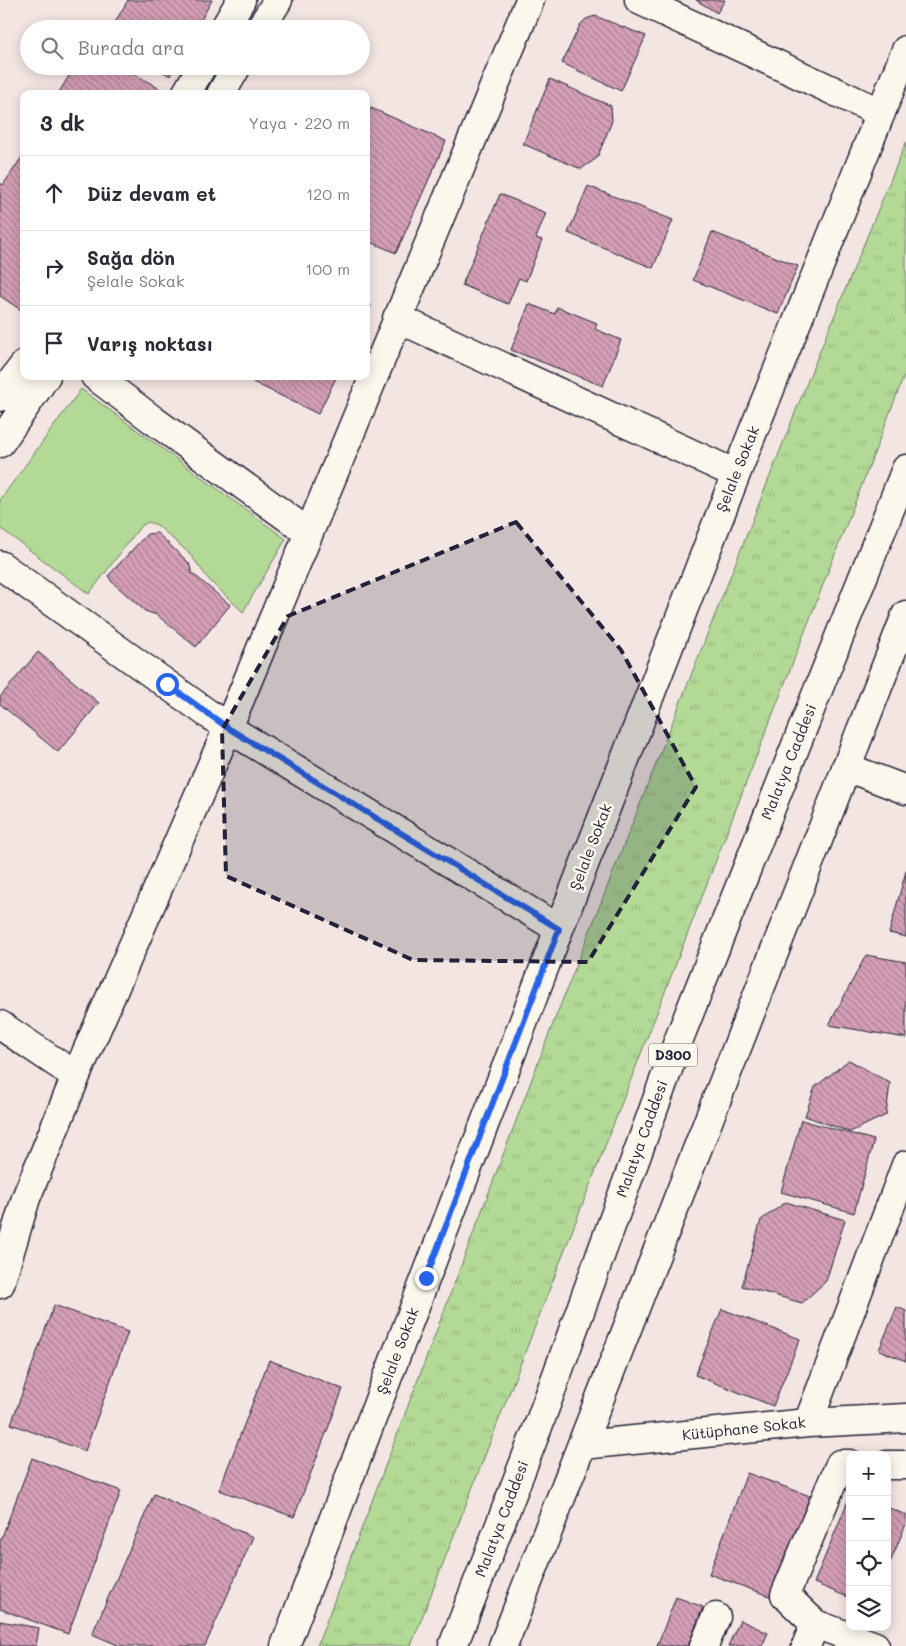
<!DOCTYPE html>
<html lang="tr">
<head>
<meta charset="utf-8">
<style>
  body { margin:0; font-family:Mali,sans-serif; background:#f2f2f3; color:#2b2b33 }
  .controls { position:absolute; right:15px; bottom:15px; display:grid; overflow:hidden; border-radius:10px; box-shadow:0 2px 12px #0003 }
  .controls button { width:45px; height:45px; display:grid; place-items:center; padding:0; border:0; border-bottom:1px solid #e1e1e2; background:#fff; color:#2b2b33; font:25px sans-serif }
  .stop { position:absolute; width:15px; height:15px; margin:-11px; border:4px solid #2563eb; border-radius:50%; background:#fff }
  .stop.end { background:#2563eb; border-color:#fff; box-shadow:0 1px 5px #0008 }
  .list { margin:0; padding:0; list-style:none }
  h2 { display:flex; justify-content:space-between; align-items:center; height:65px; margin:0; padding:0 20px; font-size:21px }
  h2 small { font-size:16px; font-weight:400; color:#7c7c81 }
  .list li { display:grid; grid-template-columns:32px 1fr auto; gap:15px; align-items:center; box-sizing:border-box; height:75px; padding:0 20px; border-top:1px solid #e1e1e2 }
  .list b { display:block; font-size:19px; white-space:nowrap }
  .list p { margin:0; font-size:16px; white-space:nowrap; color:#7c7c81 }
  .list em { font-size:16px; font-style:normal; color:#7c7c81 }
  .icon { flex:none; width:28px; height:28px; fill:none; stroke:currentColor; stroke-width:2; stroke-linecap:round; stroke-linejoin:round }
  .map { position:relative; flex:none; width:906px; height:1646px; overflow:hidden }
  .search { position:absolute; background:#fff; box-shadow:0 2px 12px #0003; left:20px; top:20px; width:350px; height:55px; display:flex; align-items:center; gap:12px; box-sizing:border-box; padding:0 18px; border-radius:28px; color:#7c7c81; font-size:19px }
  .panel { position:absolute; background:#fff; box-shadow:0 2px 12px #0003; left:20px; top:90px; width:350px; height:290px; border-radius:10px }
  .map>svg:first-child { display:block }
  .grass { fill:#b2d995; stroke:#6a7e68 }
  .park { fill:url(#park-tufts); stroke:#6a7e68 }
  .building { fill:url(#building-back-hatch); stroke:#22223b }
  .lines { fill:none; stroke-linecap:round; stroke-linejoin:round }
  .minor-casing { stroke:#22223b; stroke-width:31 }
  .highway-casing { stroke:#22223b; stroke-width:31 }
  .minor { stroke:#fbf7ec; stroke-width:28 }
  .highway { stroke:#fbf7ec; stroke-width:28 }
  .route { stroke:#2563eb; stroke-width:6 }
  .marked { fill:#22223b; fill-opacity:0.2; stroke:#22223b; stroke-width:4; stroke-dasharray:10 6; stroke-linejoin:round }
  .labels { text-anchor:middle; stroke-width:5; stroke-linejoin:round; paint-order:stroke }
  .shield { fill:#fbf7ec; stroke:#636270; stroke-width:1 }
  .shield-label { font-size:14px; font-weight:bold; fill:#22223b }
  .street-label { font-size:15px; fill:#22223b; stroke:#fbf7ec }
</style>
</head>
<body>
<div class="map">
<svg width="906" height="1646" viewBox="0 0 906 1646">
  <defs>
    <pattern id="park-tufts" width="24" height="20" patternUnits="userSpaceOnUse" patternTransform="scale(1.25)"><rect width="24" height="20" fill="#b2d995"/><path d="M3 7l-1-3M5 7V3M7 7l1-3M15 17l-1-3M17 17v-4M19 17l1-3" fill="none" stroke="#99ba81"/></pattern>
    <pattern id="building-back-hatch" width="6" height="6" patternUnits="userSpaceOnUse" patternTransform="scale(1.25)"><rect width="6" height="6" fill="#d59fb6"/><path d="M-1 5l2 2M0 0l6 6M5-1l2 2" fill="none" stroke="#ac8195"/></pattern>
  </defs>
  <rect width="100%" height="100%" fill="#f3e5e1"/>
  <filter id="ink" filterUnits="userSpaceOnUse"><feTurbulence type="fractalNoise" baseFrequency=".02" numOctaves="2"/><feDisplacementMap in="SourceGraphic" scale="10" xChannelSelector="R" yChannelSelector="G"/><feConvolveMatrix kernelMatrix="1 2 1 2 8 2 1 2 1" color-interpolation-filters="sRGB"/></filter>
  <g filter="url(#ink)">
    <path class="grass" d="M81,389l205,150 -43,73 -33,-31 -21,-28 -32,-28 -9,-3 -8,5 -51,67 -89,-66v-28z"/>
    <path class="park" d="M906,142v229l-495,1275h-94l230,-607 263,-664z"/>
    <path class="building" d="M128,0h84l-16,29h-85z
      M696,0h29l-8,13z
      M595,16l51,20 -25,55 -59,-28 18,-38 6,-6z
      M75,66h47l41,25 -2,3h-103z
      M153,66h22l-5,10z
      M550,79l61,27 1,15 -15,37 -16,11 -58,-25z
      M371,108l75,33 -50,112 -30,-13v-120z
      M24,154v158l-24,-16v-113l3,2z
      M588,186l85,34 -20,48 -85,-35z
      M500,194l46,19 -10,25 6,2 -16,41 -7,-3 -11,26 -46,-19z
      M712,232l86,34 -20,48 -85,-34z
      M366,303l5,2 -5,11z
      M529,304l26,10 2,-7 40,16 -2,6 26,11 -18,46 -92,-36z
      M256,376h81l-19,38 -65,-32z
      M157,533l32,30 3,10 38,32 -34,42 -39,-32 -12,-4 -33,-29 -4,-6 39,-42z
      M38,652l61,51 -41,49 -58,-48v-7z
      M906,871v66l-17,-4z
      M866,955l40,7v76l-77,-13z
      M849,1060l41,23 -4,32 -36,17 -45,-16 10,-29z
      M801,1120l73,20 -20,73 -73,-21z
      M786,1202l59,18 -19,61 -24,22 -60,-17 19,-66z
      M54,1305l74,27 -43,119 -74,-27z
      M897,1307l9,4v50l-27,-11z
      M722,1309l78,30 -27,67 -78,-31z
      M269,1360l74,29 -49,128 -75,-27z
      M32,1458l89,33 -53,143 -68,-25v-67z
      M747,1473l63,23 -38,101 -63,-23z
      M154,1494l99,43 -48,109h-85l-28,-12z
      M850,1496v102l-36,-15z
      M887,1507l19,8v9l-19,46z
      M676,1597l27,10 -15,39h-31z
      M740,1620l28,13 -6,13h-34z
      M0,1621l39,7 -3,18h-36z"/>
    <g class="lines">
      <defs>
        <path id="minor" d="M639,0l242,113
          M224,29l17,-29
          M260,29l18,-29
          M186,94l16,-28
          M221,94l16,-28
          M397,318l339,156
          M95,376l58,44 156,113
          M0,397l24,-32
          M0,443l46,-67
          M0,565l228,163 331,201
          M846,767l60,23
          M0,1025l76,51
          M0,1284l26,-86 50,-122 152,-348 302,-728
          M808,1423l98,-258
          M582,1445l226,-22 98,-5
          M850,1464h-10l-55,131 30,29 60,22
          M887,1465h19
          M285,1646l274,-717 177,-455 170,-424
          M704,1646l12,-29
          M806,1646l9,-22"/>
        <path id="highway" d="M453,1646l86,-222 140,-385 227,-570
          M503,1646l403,-1031"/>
      </defs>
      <use href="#minor" class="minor-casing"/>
      <use href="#highway" class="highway-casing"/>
      <use href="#minor" class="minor"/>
      <use href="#highway" class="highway"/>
    </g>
  </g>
  <g class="lines" filter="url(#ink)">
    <path class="route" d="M167,684l61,44 331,201 -133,349"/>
  </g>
  <path class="marked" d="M516,522l105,128 75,137 -108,175 -175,-2 -187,-84 -4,-146 66,-114z"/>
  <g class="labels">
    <rect class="shield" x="649" y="1043.5" width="48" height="23" rx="4"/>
    <g class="shield-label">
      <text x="673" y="1060">D300</text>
    </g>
    <g class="street-label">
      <text transform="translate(738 469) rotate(-68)" y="5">Şelale Sokak</text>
      <text transform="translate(789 762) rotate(-68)" y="5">Malatya Caddesi</text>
      <text transform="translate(591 847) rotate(-69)" y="5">Şelale Sokak</text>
      <text transform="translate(642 1139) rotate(-70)" y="5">Malatya Caddesi</text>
      <text transform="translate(398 1351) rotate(-69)" y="5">Şelale Sokak</text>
      <text transform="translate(744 1429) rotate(-6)" y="5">Kütüphane Sokak</text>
      <text transform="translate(502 1519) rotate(-69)" y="5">Malatya Caddesi</text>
    </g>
  </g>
</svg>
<div class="controls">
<button>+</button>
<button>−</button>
<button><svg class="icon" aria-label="locate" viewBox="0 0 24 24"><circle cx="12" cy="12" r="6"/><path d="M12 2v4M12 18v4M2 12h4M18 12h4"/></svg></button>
<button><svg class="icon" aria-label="layers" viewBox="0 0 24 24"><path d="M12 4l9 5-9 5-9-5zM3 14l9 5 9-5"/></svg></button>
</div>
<div class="stop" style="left:167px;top:684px"></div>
<div class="stop end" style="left:426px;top:1278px"></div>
<div class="search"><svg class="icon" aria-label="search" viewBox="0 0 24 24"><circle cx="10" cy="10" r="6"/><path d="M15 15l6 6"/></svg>Burada ara</div>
<section class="panel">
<h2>3 dk<small>Yaya · 220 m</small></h2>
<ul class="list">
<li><svg class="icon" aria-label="ahead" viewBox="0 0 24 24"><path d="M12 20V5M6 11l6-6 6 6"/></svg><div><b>Düz devam et</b></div><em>120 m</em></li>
<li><svg class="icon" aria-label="right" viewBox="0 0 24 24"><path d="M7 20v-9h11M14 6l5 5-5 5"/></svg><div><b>Sağa dön</b><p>Şelale Sokak</p></div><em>100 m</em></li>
<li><svg class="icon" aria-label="arrive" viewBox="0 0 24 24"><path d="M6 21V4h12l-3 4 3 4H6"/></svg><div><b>Varış noktası</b></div></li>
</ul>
</section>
</div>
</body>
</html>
